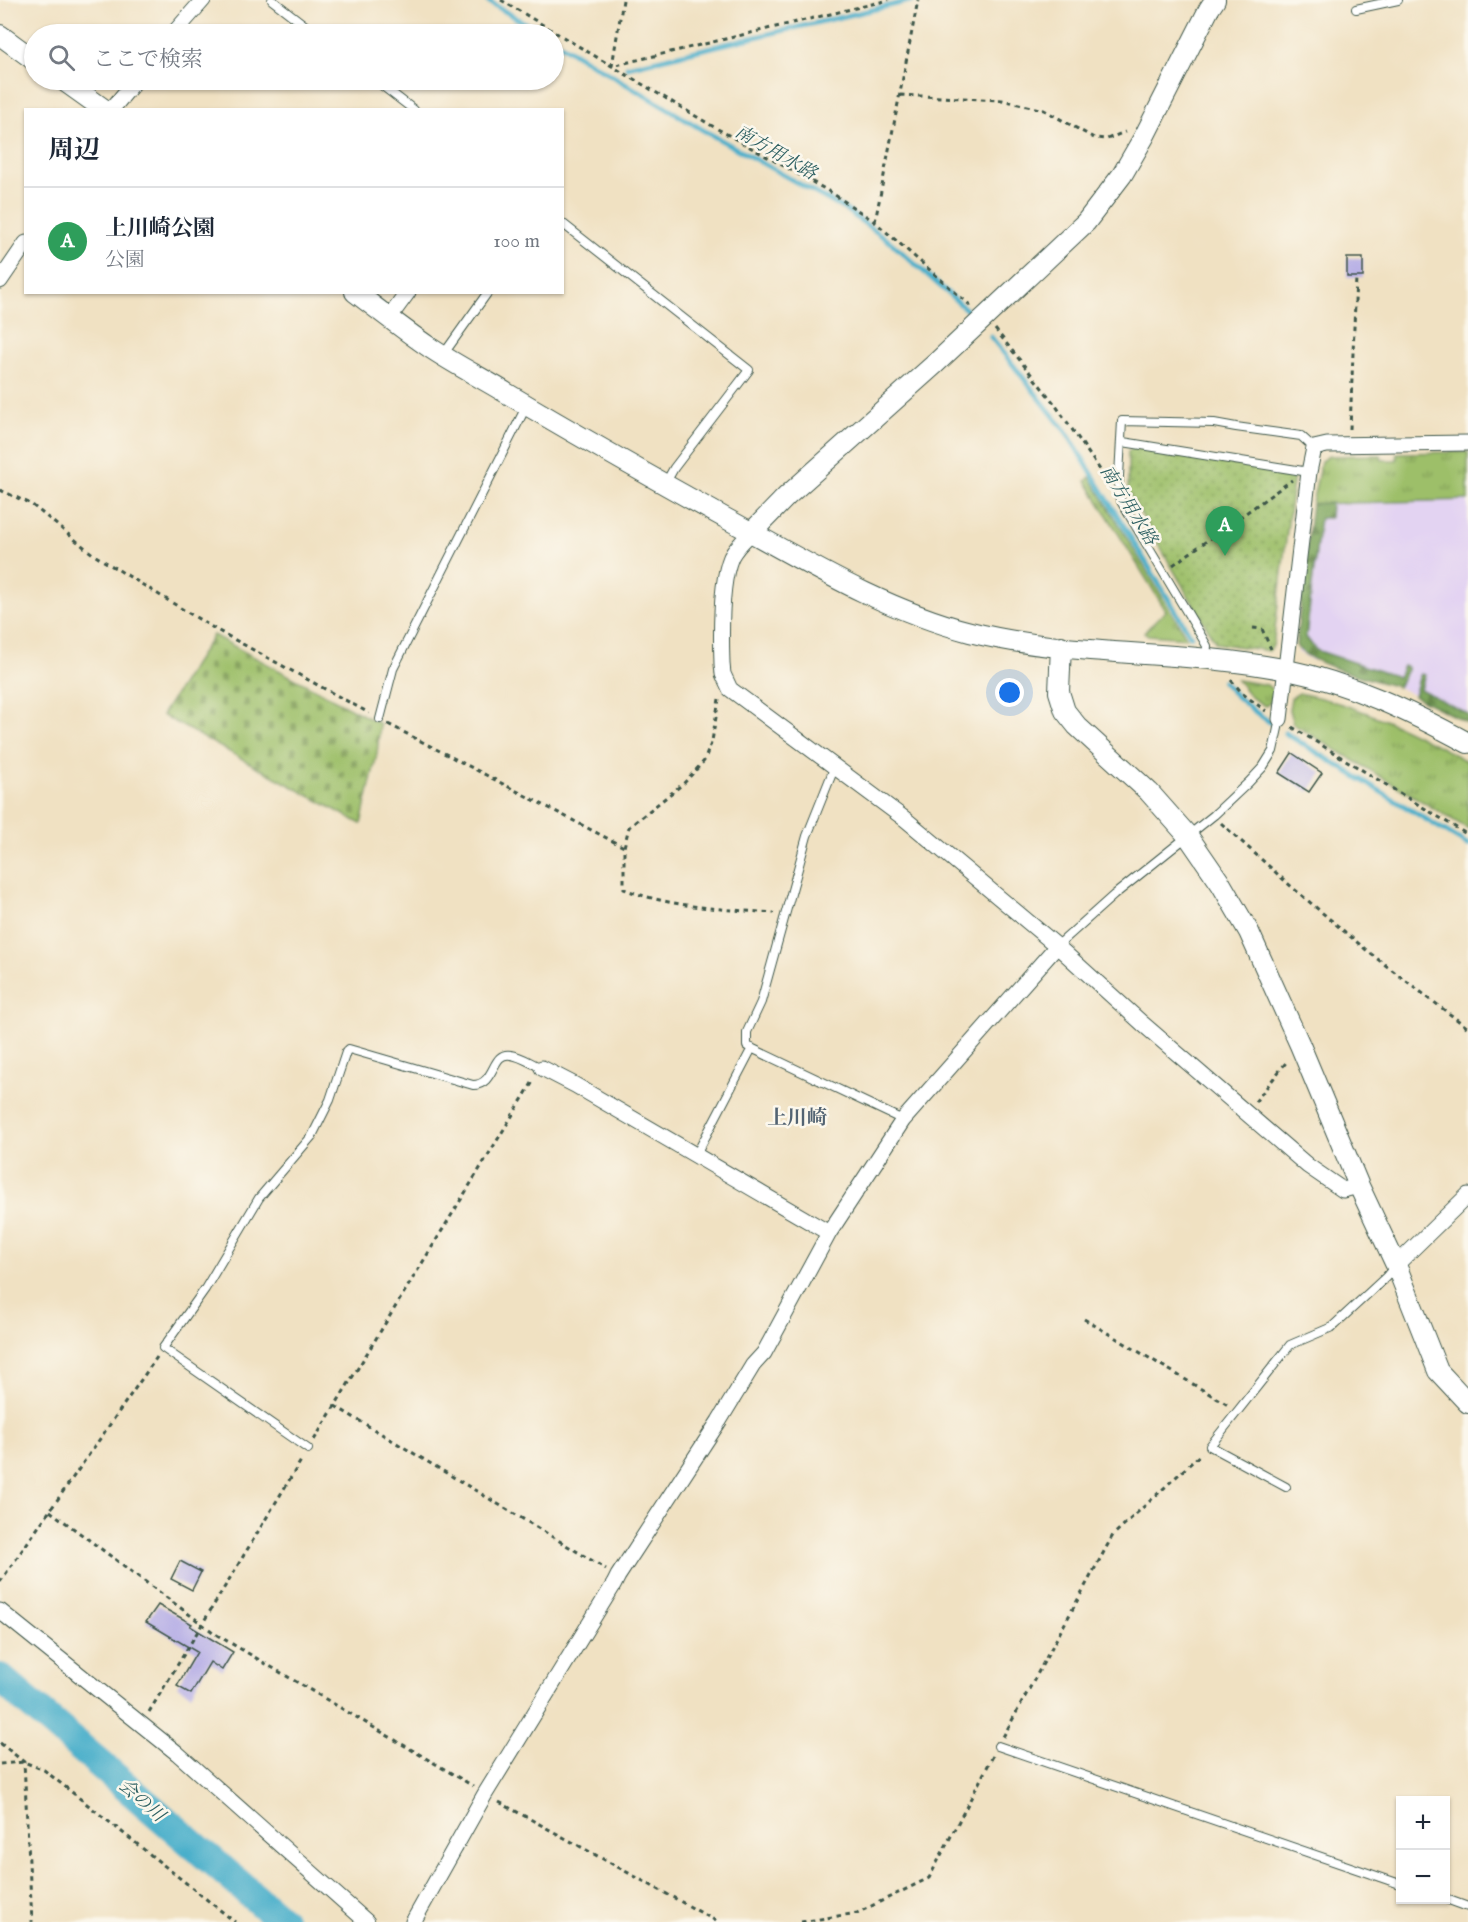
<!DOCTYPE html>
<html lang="ja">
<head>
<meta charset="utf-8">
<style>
  body { margin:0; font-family:"IM FELL English","Noto Serif JP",serif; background:#f2f2f3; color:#1f2937 }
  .controls { position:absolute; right:18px; bottom:18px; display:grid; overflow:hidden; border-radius:0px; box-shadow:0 2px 4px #0004 }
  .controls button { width:54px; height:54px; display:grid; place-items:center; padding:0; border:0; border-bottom:2px solid #e0e1e3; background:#fff; color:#1f2937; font:30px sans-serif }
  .you { position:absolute; left:1010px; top:693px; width:21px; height:21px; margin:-15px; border:4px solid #fff; border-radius:50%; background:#1a73e8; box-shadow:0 0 0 9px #1a73e833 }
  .badge { display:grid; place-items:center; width:39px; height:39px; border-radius:50%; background:#b5179e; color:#fff; font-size:20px; font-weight:700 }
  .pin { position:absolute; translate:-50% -50px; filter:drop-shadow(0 2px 3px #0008) }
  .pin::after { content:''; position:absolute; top:32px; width:21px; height:18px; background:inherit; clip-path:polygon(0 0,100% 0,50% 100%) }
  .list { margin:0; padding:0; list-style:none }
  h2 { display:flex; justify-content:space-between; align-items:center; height:78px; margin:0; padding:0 24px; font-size:26px }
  h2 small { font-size:20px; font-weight:400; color:#747a83 }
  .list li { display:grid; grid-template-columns:39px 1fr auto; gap:18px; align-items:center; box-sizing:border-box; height:108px; padding:0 24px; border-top:2px solid #e0e1e3 }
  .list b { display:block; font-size:22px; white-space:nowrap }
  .list p { margin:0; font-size:20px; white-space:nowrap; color:#747a83 }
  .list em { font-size:20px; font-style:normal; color:#747a83 }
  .icon { flex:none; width:33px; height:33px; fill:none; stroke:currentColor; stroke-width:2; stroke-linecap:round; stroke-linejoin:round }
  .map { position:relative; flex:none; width:1468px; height:1922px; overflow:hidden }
  .search { position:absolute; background:#fff; box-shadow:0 2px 4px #0004; left:24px; top:24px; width:540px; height:66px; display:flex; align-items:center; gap:15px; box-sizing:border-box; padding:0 21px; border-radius:33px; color:#747a83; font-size:22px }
  .panel { position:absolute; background:#fff; box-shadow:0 2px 4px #0004; left:24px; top:108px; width:540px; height:186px; border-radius:0px }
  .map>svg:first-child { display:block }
  .built { fill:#e3d3f2 }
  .grass { fill:url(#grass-tufts); stroke:#5e7e4e; stroke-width:1.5 }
  .forest { fill:url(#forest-firs); stroke:#4e7248; stroke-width:1.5 }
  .cemetery { fill:url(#cemetery-stones); stroke:#5e7e4e; stroke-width:1.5 }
  .park { fill:url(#park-dots); stroke:#5e7e4e; stroke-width:1.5 }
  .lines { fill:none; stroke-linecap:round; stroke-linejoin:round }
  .stream { stroke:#4aafca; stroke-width:5 }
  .river { stroke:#4aafca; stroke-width:30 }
  .building { fill:#b1a9e5 }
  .service-casing { stroke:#3e5649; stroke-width:10 }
  .minor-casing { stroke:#3e5649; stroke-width:17 }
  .tertiary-casing { stroke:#3e5649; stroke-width:22 }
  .path { stroke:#3e5649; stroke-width:3; stroke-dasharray:4.5 4.5; stroke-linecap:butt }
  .service { stroke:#fff; stroke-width:8 }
  .minor { stroke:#fff; stroke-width:15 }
  .tertiary { stroke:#fff; stroke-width:20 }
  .labels { text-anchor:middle; stroke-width:5; stroke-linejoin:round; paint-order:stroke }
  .water-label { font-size:18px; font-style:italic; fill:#2c5f61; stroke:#fbf7ec }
  .quarter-label { font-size:20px; font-weight:bold; fill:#526372; stroke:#fbf7ec }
</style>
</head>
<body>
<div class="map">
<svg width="1468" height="1922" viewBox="0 0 1468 1922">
  <defs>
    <pattern id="grass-tufts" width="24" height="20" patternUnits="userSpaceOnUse" patternTransform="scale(1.5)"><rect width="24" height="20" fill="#9dbf69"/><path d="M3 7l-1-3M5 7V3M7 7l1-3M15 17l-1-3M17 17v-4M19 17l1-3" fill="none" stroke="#7f9c57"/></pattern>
    <pattern id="forest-firs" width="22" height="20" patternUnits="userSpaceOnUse" patternTransform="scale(1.5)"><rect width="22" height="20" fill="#7ea65d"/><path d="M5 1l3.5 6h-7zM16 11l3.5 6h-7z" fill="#67884e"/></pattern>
    <pattern id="cemetery-stones" width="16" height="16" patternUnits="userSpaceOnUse" patternTransform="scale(1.5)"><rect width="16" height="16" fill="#9dbf69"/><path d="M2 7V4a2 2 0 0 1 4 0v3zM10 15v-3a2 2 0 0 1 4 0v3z" fill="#7f9c57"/></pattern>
    <pattern id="park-dots" width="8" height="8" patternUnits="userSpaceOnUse" patternTransform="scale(1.5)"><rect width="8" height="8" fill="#9dbf69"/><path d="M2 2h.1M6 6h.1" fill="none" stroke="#7f9c57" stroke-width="1.8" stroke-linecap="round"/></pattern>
  </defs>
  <rect width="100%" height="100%" fill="#fbf7ec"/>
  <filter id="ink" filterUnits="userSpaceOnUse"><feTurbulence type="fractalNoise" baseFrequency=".0167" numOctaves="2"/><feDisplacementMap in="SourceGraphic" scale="12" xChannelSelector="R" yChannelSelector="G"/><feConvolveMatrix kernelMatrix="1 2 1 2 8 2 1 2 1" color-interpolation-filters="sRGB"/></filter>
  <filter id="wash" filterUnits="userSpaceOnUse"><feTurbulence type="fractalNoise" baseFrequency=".008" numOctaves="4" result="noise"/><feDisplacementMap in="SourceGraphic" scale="24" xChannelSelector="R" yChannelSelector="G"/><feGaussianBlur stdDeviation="1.35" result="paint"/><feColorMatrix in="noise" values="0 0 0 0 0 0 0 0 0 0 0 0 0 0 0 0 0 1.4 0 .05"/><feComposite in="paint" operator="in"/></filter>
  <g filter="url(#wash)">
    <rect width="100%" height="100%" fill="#f0e1c2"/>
    <path class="built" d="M1468,500v223l-70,-36 -86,-27 -14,-8 14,-148z"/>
    <path class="grass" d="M1468,452v48l-156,4 9,-43 8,-5 52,-1 1,5h15v-7z
      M1090,477l97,161 -39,-3 -4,-3 22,-21 -80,-130z
      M1237,680l30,5 9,8v6l-11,7 -13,-8z
      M1299,693c61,12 115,39 169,69v67l-175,-105 -4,-14 2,-12z"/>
    <path class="forest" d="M1331,503l-1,15h-10l-14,119 10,13 82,27 5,-11 5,2 -10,19c-21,-6 -95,-24 -102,-42l16,-141z
      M1420,674l5,1 -5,14 48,25v9l-54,-27z"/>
    <path class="cemetery" d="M213,635l167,89 -3,30 -16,70 -199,-109z"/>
    <path class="park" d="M1136,446l158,28 -21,172 -4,5 -53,-8 -88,-151v-41z"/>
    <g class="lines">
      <path class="stream" d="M486,0l57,34
        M554,41l149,89 143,80 43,31 79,70
        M627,67l287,-67
        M991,337l76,96 124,203
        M1223,682c15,18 31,30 51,43
        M1285,733l183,112"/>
      <path class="river" d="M0,1678l283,244"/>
    </g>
    <g id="blocks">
      <path class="building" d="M1347,258h16v19h-16z
        M1292,753l30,20 -13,19 -30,-19z
        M180,1561l21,11 -9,18 -21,-11z
        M158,1605l34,19 -2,2 43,26 -11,18 -12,-8 -19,32 -14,-8 20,-34 -51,-30z"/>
    </g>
  </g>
  <g filter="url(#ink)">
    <use href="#blocks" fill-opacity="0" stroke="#3e5649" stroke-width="1.5"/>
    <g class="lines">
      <defs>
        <path id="service" d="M272,0l44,34
          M1356,9l42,-9
          M375,80l39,30
          M562,223l187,147 -75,98 -9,16
          M443,355l45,-63
          M1123,442l186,30
          M1206,657l1,-11 -4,-7 -81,-136 -4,-9 4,-73 92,2 22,4 65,9 13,12
          M380,719l13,-50 133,-262
          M835,766l-28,70 -46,166 -14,30v14l156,74
          M1057,946l57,-51 100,-80 35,-33 14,-15 10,-16 7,-32
          M696,1155l56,-107
          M308,1449l-145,-101 42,-59 54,-91 53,-62 18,-36 16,-48 3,-3 124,36c23,0 18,-34 38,-30 10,1 21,9 31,13
          M1286,1487l-76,-41 80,-101 42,-18 54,-50 9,-11
          M998,1746l402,138
          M1446,1899l22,8"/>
        <path id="minor" d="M173,34l30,-34
          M111,110l25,-30
          M0,281l26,-38
          M389,318l19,-26
          M752,532c-8,8 -16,15 -21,25 -11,26 -10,78 -9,107l1,10 7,15 175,130 152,127 86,78 165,142 35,24 16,-4
          M1280,719l29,-247 5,-24 13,-3 141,-2
          M542,1068l33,17 254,148
          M1396,1265l72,-70
          M0,1611l177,142 190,169
          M413,1922l72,-128 129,-210 4,-8 101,-155 34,-56 11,-12 65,-120 74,-113 154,-174"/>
        <path id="tertiary" d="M0,35l34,25
          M63,80l42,30
          M355,292c25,19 49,38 74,55 25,17 53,31 79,47 72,43 145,84 219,125 79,43 155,90 243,113 103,26 213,17 317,38 64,13 124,42 181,73
          M752,532l35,-36 148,-132 151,-142 36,-47 22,-38 65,-128 6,-9
          M1061,646l-2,46 6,19 12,15 72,66 39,44 33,48 28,48 51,113 59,141 37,79 42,106 30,32"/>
      </defs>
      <use href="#service" class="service-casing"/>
      <use href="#minor" class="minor-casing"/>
      <use href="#tertiary" class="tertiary-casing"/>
      <path class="path" d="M501,0l213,127 118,66 43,29 96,84
        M623,0l-11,66 277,-66
        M900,95l102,5 42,10 50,28 13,1 18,-7
        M875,222l43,-222
        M995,329l59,74 53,77
        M1350,429l6,-152
        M0,490l31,14 63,51 121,74 154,84
        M1173,565l119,-85
        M1253,628l9,1 9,20
        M1231,680l12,14 23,17
        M719,699l-7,42 -8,20 -20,22 -55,44 -5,20v42c48,19 98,20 150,24
        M388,724l236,123
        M1292,727l176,108
        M1221,823l72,65 78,66 97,74
        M1255,1102l33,-42
        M1084,1319l144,86
        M335,1406l271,163
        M314,1440l220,-360
        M50,1511l167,124 256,151
        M0,1582l157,-225
        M149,1712l153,-253
        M1003,1737l110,-202 89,-82
        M0,1743l24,19 8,160
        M0,1764l24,-2 20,8 191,152
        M499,1802l219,120
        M801,1922l56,-9 72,-35 64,-122"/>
      <use href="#service" class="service"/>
      <use href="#minor" class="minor"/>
      <use href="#tertiary" class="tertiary"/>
    </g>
  </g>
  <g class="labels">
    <g class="water-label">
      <text transform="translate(776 152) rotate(30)" y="6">南方用水路</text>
      <text transform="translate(1129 505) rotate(58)" y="6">南方用水路</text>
      <text transform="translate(142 1800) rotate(41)" y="6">会の川</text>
    </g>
    <g class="quarter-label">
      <text x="797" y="1124">上川崎</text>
    </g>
  </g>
</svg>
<div class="controls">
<button>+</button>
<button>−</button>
</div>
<div class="you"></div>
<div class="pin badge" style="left:1225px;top:556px;background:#2e9e5b">A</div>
<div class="search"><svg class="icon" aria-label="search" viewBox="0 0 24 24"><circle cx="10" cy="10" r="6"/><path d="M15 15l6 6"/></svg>ここで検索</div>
<section class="panel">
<h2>周辺<small></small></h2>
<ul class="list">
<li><span class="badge" style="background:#2e9e5b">A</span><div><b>上川崎公園</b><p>公園</p></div><em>100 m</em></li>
</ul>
</section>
</div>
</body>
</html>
